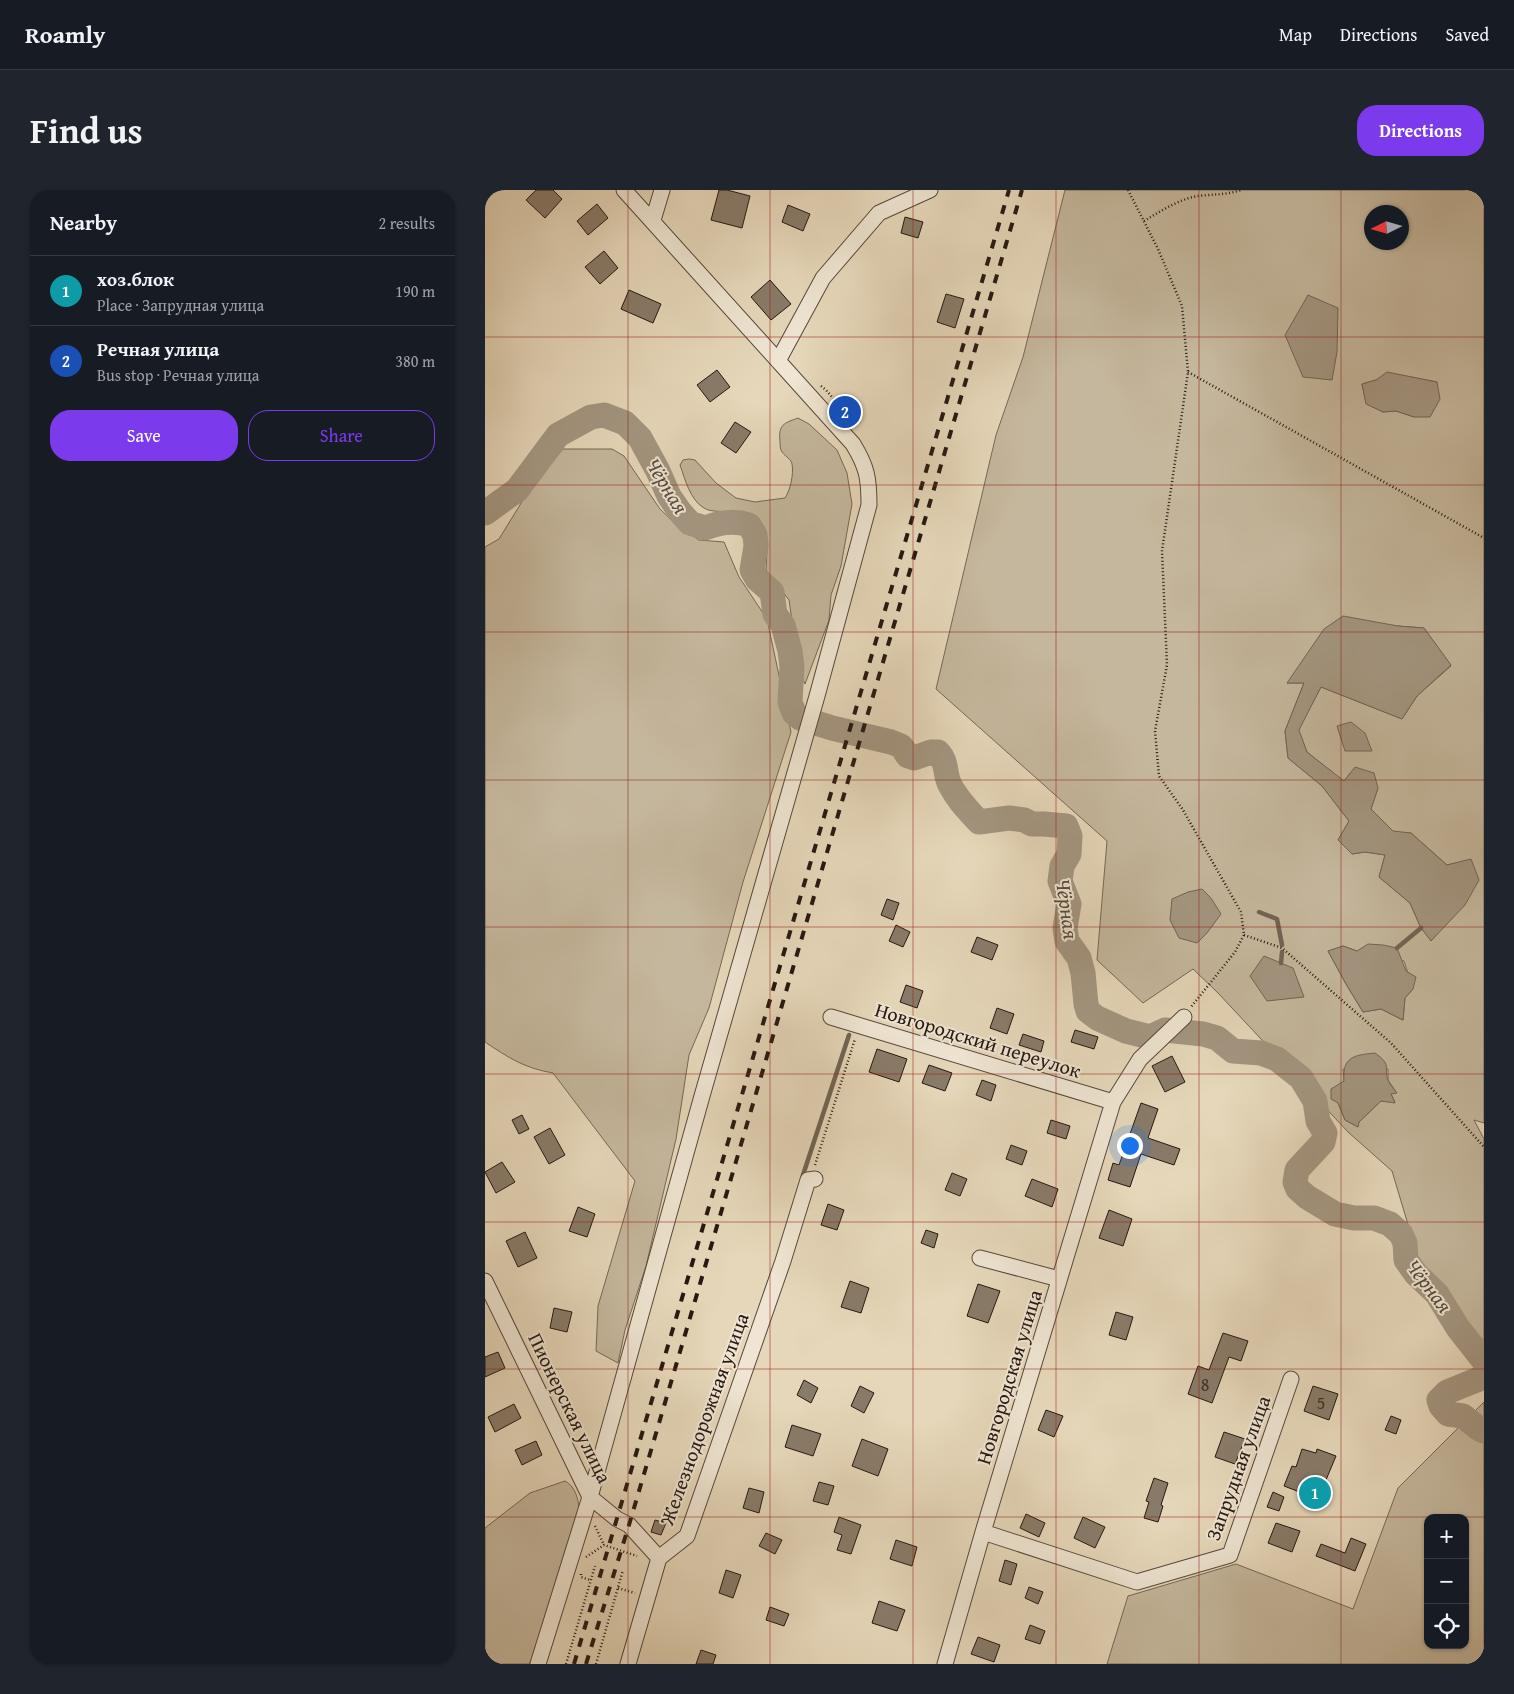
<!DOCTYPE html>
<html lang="en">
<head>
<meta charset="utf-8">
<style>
  body { margin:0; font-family:"Gentium Book Plus",serif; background:#20242c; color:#f1f3f6 }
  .controls { position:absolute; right:15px; bottom:15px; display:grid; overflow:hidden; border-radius:10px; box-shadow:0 1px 4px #0004 }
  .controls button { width:45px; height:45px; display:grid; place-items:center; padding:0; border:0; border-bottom:1px solid #363941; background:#171b24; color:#f1f3f6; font:25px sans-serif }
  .compass { position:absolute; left:879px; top:15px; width:45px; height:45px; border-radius:50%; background:#171b24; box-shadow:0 1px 4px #0004; rotate:265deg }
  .you { position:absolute; left:644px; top:955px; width:18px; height:18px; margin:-12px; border:4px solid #fff; border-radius:50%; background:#1a73e8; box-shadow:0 0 0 8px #1a73e833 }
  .badge { display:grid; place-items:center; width:32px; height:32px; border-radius:50%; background:#7c3aed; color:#fff; font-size:16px; font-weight:700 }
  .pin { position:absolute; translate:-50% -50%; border:2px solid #fff; box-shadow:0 1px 5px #0006 }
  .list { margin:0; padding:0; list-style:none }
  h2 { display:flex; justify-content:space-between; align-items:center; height:65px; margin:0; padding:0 20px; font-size:21px }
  h2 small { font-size:16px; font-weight:400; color:#9ea1a6 }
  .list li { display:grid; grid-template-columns:32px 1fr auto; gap:15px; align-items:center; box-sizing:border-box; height:70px; padding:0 20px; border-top:1px solid #363941 }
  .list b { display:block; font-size:19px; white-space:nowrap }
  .list p { margin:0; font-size:16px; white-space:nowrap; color:#9ea1a6 }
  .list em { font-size:16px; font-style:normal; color:#9ea1a6 }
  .actions { display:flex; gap:10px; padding:15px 20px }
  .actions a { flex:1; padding:11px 0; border:1px solid #7c3aed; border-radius:20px; text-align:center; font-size:18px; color:#7c3aed }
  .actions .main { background:#7c3aed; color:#fff }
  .icon { flex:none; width:28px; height:28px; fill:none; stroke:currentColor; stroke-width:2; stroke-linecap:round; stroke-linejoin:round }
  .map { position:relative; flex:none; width:999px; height:1474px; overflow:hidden; border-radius:20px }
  header { display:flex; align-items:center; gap:30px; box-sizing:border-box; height:70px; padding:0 25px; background:#171b24; border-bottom:1px solid #363941 }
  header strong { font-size:24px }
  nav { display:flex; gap:28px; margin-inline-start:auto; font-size:18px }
  .intro { display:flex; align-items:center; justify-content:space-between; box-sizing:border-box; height:120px; padding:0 30px }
  h1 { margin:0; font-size:35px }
  .button { padding:12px 22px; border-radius:20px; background:#7c3aed; color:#fff; font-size:18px; font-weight:700 }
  main { display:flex; gap:30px; padding:0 30px }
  aside { flex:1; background:#171b24; border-radius:20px; box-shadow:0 1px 4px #0004 }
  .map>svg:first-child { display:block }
  .green { fill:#c5b79d; stroke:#756857; fill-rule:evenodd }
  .water { fill:#a49681; stroke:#716454 }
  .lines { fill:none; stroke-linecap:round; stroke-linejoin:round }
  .stream { stroke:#716454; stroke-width:4.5 }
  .river { stroke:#a49681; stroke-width:25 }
  .building { fill:#897b69; stroke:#251811 }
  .minor-casing { stroke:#55483b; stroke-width:17 }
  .path { stroke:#251811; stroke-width:2.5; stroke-dasharray:1 2.5; stroke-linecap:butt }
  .minor { stroke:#efe5d2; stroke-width:15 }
  .rail { stroke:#251811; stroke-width:4; stroke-dasharray:9 9; stroke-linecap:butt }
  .grid { fill:none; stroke:#8f2418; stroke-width:1; stroke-opacity:0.55 }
  .labels { text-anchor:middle; stroke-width:4; stroke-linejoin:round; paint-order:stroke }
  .number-label { font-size:18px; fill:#3e3127 }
  .street-label { font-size:20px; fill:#251811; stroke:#efe5d2 }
  .water-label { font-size:21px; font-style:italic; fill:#584a3e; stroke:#efe5d2 }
</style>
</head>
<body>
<header>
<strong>Roamly</strong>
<nav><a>Map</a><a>Directions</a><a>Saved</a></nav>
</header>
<div class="intro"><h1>Find us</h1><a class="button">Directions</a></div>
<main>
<aside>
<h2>Nearby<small>2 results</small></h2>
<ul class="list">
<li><span class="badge" style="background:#0f9aa8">1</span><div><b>хоз.блок</b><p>Place · Запрудная улица</p></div><em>190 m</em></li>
<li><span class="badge" style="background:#1a4fb4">2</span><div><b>Речная улица</b><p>Bus stop · Речная улица</p></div><em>380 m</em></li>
</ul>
<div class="actions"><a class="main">Save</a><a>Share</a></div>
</aside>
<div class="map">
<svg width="999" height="1474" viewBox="0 0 999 1474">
  <rect width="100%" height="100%" fill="#e6d7ba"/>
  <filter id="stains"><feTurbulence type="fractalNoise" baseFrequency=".004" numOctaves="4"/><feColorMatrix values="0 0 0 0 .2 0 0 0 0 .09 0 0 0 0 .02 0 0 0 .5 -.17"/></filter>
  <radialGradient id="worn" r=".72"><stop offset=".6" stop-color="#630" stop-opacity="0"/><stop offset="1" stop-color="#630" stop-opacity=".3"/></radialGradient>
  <path class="green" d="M580,0h419v933l-10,-3 10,19v208l-66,-89 -26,-87 -44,-39 -130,-139 -25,-24 -50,34 -46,-43 10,-119 -171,-152 60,-254 27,-78zM886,22h30v30h-30zM919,186l33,6 -23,35 -18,-6 -13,1 -17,-9 -4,-19 14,-4zM913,436l26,2 27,38 -34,30 -15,23 -81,-32 -23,43 9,22 37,30 6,-9 28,15 -7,21 22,23 18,1 36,32 23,-5 -39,80 -10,-12 -11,-25 -31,-26 6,-22 -20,-3 -13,2 -14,-14 11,-19 -27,-35 -34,-28 -3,-27 19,-48h-17zM858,756l14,5 47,10 9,28 -8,9 -2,22 -22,-11 -18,3 -17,-28 -18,-33zM858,879h45v11l8,12 -5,2 4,8 -14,-1 -22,21 -1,5 -13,-7 -7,-17 6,-22z
    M313,228l11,6 28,26 10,23 5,31 -11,62 -10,29 -2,25 -24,64 -6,-14 -10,-70 -23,-30c2,-40 5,-51 -39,-58 -7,-1 -17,0 -23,-4 -14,-8 -19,-29 -24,-43l3,-5 6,-1 6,1 21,23 20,15 19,4 30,-4c5,-7 9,-24 7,-34 -1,-5 -6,-7 -10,-12 -2,-3 -2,-7 -2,-11 -2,-16 4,-18 18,-23z
    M78,259h49l12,7 36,53 18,17 21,14 25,2 15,35 28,42 24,113 -48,150 -34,126 -20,47 -13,84 -30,127 -21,64 -7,33 -22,-12 2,-45 37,-125 -82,-108c-29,-5 -44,-15 -68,-31v-495l14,-8 32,-52z
    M999,1212v262h-377l21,-68 108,-32 117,45 45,-121zM943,1328h37v127h-37z
    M80,1291c13,7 14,24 15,37l-40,129 -11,17h-44v-136l45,-35z"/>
  <path class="water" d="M823,105l30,13 -1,44 -5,28 -29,-3 -18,-42z
    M902,182l50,10 3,17 -10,18h-16l-18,-6 -13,1 -17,-8 -4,-20 14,-4z
    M858,426l55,10 26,2 27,37 -34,31 -15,23 -81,-32 -22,43 8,22 37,29 11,-14 19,6 4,15 -7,21 22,22 18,2 36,32 24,-6 8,21 -14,25 -34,36 -10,-13 -11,-25 -31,-26 6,-22 -20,-3 -13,2 -14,-14 11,-19 -27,-35 -34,-28 -3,-27 19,-48h-17l37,-54z
    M866,532l14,11 7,18h-27l-8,-25z
    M717,699l9,9 10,16 -14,19 -10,10 -18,-5 -9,-18 2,-21 16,-7z
    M883,754l15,1 14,3 9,23 10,6 -3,12 -8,9 -2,22 -22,-11 -18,3 -17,-28 -18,-33 15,-5 14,5z
    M779,766l29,12 11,29 -37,4 -17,-25z
    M890,863c19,13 7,16 14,29 2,4 5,7 8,11l-6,1 4,9 -14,-2 -22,21 -1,5 -13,-7 -7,-17 -7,-4v-10l13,-8c-2,-24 10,-26 31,-28z"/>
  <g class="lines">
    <path class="stream" d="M774,722l18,7 5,26
      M912,758l24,-20
      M796,773l1,-11
      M318,985l46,-140"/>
    <path class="river" d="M0,323l32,-23 41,-55 33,-18 13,-2 21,8 15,15 18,33 11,25 11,16 10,11 15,5c15,-6 29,-8 44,-3l6,10 1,11 -4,24 5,9 15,13 3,22 8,11 7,26 2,16 -2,35 4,11 6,5 32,10 59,14 10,4 7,10 6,2 17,-6h7c10,10 6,22 12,33 7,14 18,25 29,37l30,-4 15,2 8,4h12l22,2 4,10 -1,18 -7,12 -2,15 9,23 -4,24 2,13 12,17 4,15 3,31 2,7 9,7 29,13 24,6 15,-7 38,4 14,4 16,13 28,2 16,6 24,19 14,23 3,20 7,12 -2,9 -26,28 -2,12 3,7 9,8 28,17 19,4h20l16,6 11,10 4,9 1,17 10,14 21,20 21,34 26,33
      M999,1187l-37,15 -8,8 2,6 7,8 15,2 15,12 6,3"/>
  </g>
  <path class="building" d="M51,0h17l9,9 -17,19 -19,-18z
    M234,0h8l23,6 -8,32 -31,-8z
    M112,14l11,14 -20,17 -11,-14z
    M303,15l22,9 -7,17 -21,-9z
    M420,27l18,5 -5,16 -17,-5z
    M119,61l14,17 -18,16 -15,-17z
    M285,90l21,24 -20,16 -20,-23z
    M144,100l32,14 -8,19 -32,-14z
    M461,104l18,5 -9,29 -18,-6z
    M232,180l13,17 -20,15 -13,-17z
    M250,232l16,10 -15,21 -15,-10z
    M402,709l12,4 -6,17 -12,-5z
    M411,735l14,7 -7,15 -14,-6z
    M492,747l21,8 -6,15 -21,-8z
    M421,795l17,6 -6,17 -17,-6z
    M512,818l17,6 -7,20 -17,-6z
    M590,840l23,7 -4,12 -23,-7z
    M538,844l21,7 -3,11 -22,-7z
    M392,859l30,10 -8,23 -30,-10z
    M687,866l13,26 -20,10 -13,-26z
    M444,875l23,8 -7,18 -23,-8z
    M497,890l14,5 -5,16 -15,-6z
    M656,913l17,6 -10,29 32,11 -6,16 -33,-11 -11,33 -22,-7 5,-17 6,2z
    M37,925l7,14 -10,5 -7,-14z
    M566,930l19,6 -4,13 -19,-6z
    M65,938l15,27 -16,9 -15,-27z
    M526,955l16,6 -5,14 -16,-6z
    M17,972l13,20 -19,11 -11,-21z
    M467,983l15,6 -7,17 -15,-6z
    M547,989l26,10 -6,18 -27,-11z
    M343,1014l16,6 -7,20 -16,-5z
    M93,1017l17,7 -8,23 -18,-6z
    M624,1020l23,9 -9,27 -24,-8z
    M441,1040l12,4 -4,14 -13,-5z
    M40,1042l12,26 -19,9 -12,-26z
    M365,1091l19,7 -8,25 -20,-6z
    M493,1094l22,7 -12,32 -21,-7z
    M69,1118l18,4 -5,20 -17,-4z
    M631,1122l17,5 -7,23 -17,-5z
    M738,1143l25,8 -7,20 -12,-4 -17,46 -24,-9 10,-28 11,4z
    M13,1162l7,16 -20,9v-20z
    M319,1190l14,8 -7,15 -14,-8z
    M375,1196l14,7 -10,20 -13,-7z
    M828,1196l25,8 -9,26 -25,-9z
    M29,1214l7,14 -26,14 -7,-15z
    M561,1220l17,6 -9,21 -16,-7z
    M906,1226l10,4 -5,14 -11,-4z
    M307,1235l29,9 -8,22 -28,-9z
    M739,1242l21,7 -10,25 -20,-7z
    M377,1249l26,10 -10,27 -26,-10z
    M51,1251l6,14 -20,10 -7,-15z
    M817,1259l14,4 1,-4 19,7 -18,43 -34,-13 8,-20 4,1z
    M669,1288l14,5 -7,22 2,1 -5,16 -14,-4 5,-16 -3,-1z
    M334,1292l15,4 -6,19 -15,-4z
    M264,1298l15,4 -5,21 -16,-5z
    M788,1302l11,5 -5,14 -12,-4z
    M541,1324l19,9 -6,14 -19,-9z
    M354,1327l22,8 -10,29 -14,-4 5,-15 -8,-3z
    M598,1327l22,10 -10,21 -21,-10z
    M170,1330l11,3 -5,12 -10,-3z
    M791,1333l24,8 -8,21 -24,-9z
    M281,1343l16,7 -7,14 -16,-8z
    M866,1348l15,6 -11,27 -39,-15 5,-12 24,9z
    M411,1350l21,7 -5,19 -22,-7z
    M520,1370l12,4 -6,21 -12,-4z
    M241,1380l15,5 -8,23 -14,-5z
    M544,1397l14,5 -5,12 -13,-6z
    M394,1411l26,9 -8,21 -25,-8z
    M285,1417l19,7 -5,12 -18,-6z
    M545,1435l15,6 -5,13 -15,-5z
    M493,1447l22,8 -6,17 -23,-8z
    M216,1460l15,5 -3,9h-17z"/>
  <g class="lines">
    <defs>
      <path id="minor" d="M168,30l9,-30
        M293,171l45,-83 56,-65 51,-23
        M346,827l282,85
        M495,1068l79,21
        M0,1091l105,216 27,22 12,6 30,33
        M498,1342l154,50 93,-27 61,-176
        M53,1474l52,-167 112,-401 115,-400 52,-191c0,-27 -2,-38 -16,-61l-229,-254
        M143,1474l31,-106 28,-22 96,-275 25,-81 7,-1
        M460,1474l38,-132 130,-430 27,-43 44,-42"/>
    </defs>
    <use href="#minor" class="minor-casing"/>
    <path class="path" d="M643,0l30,59 24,57 6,66 -26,179 5,114 -12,66 4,45 24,34 58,102 3,23 -9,17 -44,55
      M659,31c17,-10 35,-22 54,-25 15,-2 29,-1 43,-6
      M703,182l296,166
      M336,196l5,4 18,21
      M759,745l38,13 109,95 93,104
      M330,975l40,-126
      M110,1336l9,19
      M101,1367l18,-12 33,11
      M96,1384v3l9,3
      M133,1398l17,5
      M81,1474l29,-98
      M111,1474l27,-94"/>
    <use href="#minor" class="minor"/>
    <path class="rail" d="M89,1474l435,-1474
      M101,1474l43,-139 393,-1335"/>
  </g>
  <path class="grid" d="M143,0v1474M285,0v1474M428,0v1474M571,0v1474M714,0v1474M856,0v1474M0,147h999M0,295h999M0,442h999M0,590h999M0,737h999M0,884h999M0,1032h999M0,1179h999M0,1327h999"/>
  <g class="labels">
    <g class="number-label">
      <text x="720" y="1201">8</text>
      <text x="836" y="1219">5</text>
    </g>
    <g class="street-label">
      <text transform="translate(493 850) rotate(17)" y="7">Новгородский переулок</text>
      <text transform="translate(524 1187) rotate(-73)" y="7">Новгородская улица</text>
      <text transform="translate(85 1218) rotate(64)" y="7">Пионерская улица</text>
      <text transform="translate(219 1229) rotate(-70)" y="7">Железнодорожная улица</text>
      <text transform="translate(753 1278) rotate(-70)" y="7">Запрудная улица</text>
    </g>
    <g class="water-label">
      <text transform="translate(182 296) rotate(59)" y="7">Чёрная</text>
      <text transform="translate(582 719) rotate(82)" y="7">Чёрная</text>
      <text transform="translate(944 1096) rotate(53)" y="7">Чёрная</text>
    </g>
  </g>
  <rect width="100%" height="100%" filter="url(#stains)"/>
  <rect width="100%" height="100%" fill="url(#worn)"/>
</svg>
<div class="controls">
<button>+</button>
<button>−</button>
<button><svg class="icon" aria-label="locate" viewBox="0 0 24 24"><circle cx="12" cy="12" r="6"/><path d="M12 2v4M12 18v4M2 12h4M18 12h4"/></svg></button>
</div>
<svg class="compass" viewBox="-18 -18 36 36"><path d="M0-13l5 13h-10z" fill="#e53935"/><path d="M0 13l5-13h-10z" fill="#9ea1a6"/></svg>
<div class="you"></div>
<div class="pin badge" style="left:830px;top:1303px;background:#0f9aa8">1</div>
<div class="pin badge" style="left:360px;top:222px;background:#1a4fb4">2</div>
</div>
</main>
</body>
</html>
